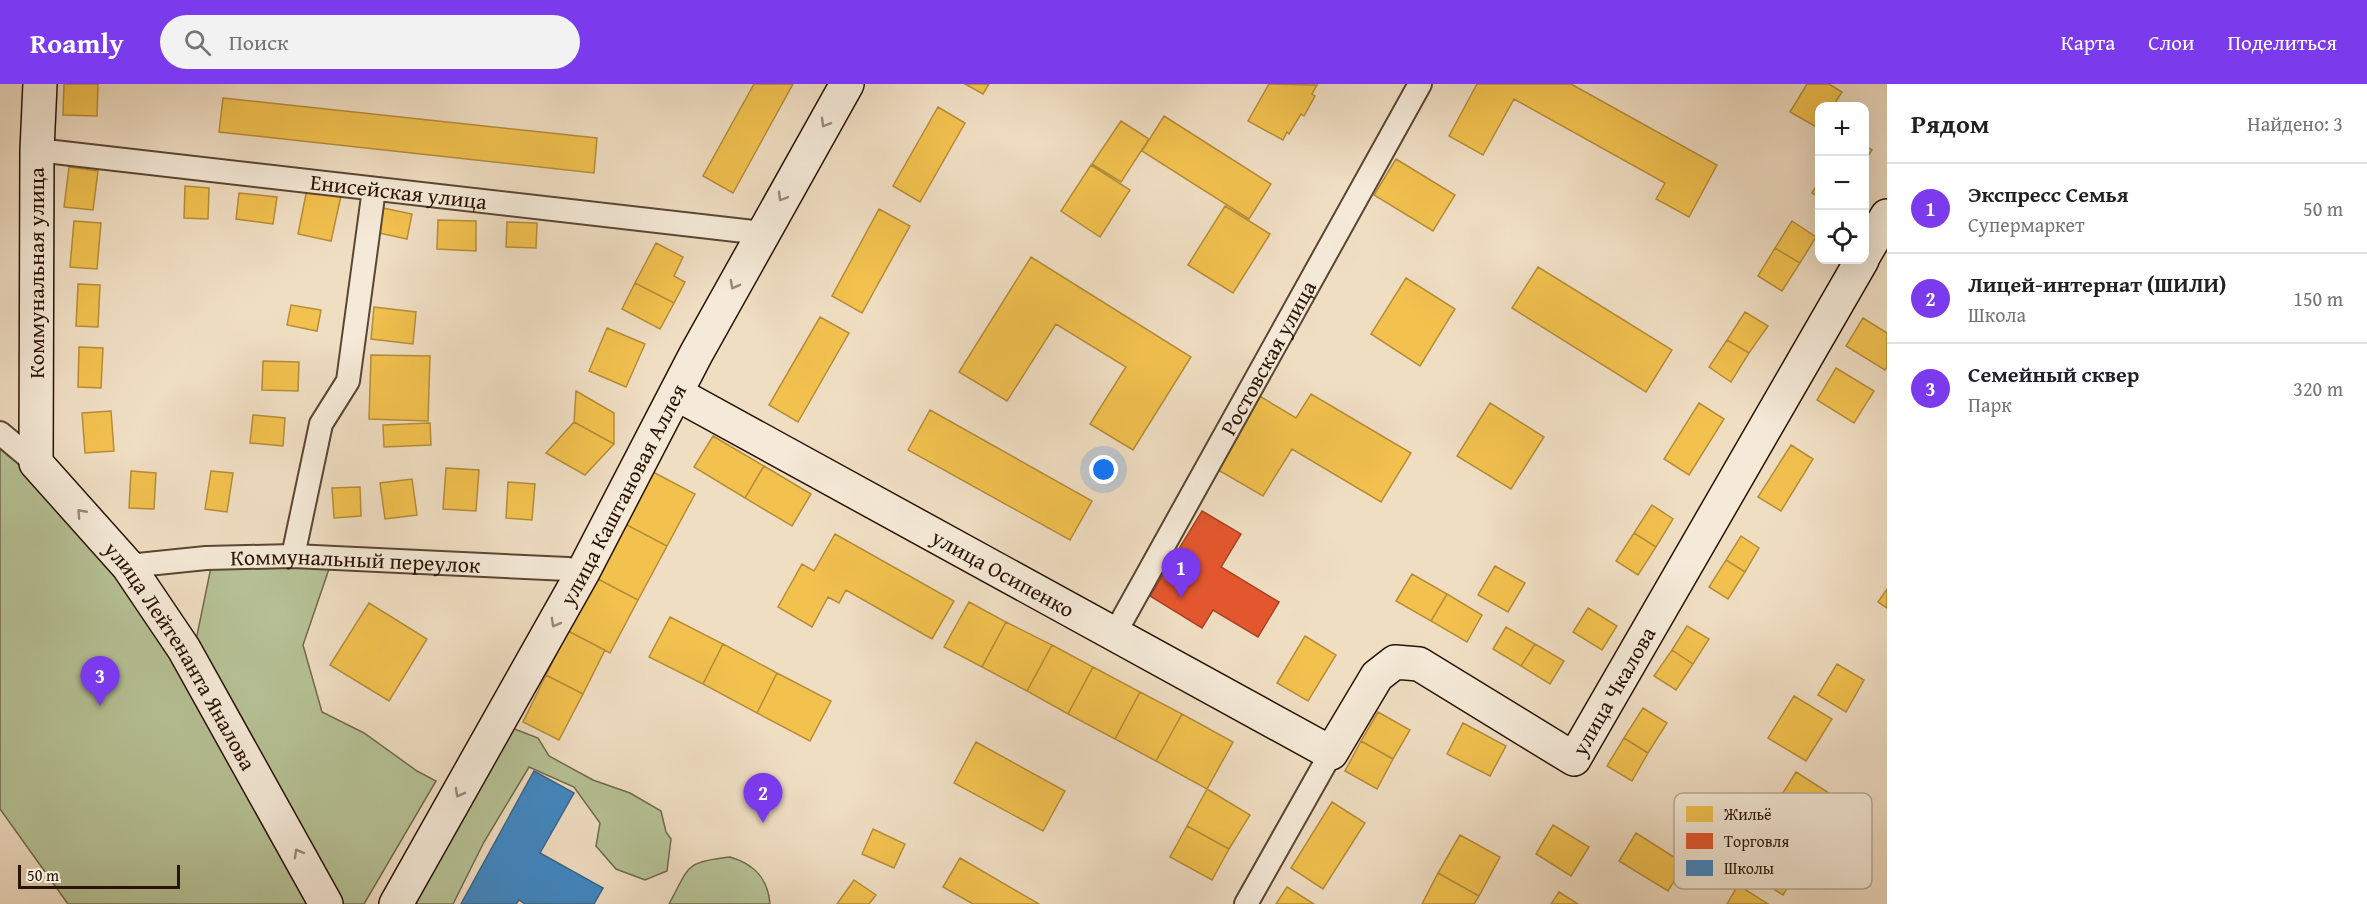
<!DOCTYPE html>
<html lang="ru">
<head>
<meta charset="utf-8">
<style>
  body { margin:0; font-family:"Gentium Book Plus",serif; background:#f2f2f2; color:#202124 }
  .controls { position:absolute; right:18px; top:18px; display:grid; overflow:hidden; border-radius:12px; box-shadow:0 6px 24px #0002 }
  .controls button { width:54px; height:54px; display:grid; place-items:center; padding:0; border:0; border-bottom:2px solid #e0e0e0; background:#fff; color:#202124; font:30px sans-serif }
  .scale { position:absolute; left:18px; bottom:15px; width:162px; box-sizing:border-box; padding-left:6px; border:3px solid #291303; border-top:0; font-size:16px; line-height:21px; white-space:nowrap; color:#291303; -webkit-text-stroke:4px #f5ead8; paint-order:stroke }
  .you { position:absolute; left:1104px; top:386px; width:21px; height:21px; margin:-15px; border:4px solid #fff; border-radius:50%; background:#1a73e8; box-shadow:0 0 0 9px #1a73e833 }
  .badge { display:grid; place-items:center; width:39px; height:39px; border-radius:50%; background:#7c3aed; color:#fff; font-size:20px; font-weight:700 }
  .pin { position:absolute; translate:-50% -50px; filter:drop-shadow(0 2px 3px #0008) }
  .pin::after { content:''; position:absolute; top:32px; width:21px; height:18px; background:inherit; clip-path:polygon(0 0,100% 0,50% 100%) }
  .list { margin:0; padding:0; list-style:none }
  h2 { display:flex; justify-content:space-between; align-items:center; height:78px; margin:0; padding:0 24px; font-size:26px }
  h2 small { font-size:20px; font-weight:400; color:#757577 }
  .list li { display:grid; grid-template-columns:39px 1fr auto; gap:18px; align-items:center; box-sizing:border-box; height:90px; padding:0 24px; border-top:2px solid #e0e0e0 }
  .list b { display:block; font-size:22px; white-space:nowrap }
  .list p { margin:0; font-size:20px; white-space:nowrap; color:#757577 }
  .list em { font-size:20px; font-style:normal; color:#757577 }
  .icon { flex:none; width:33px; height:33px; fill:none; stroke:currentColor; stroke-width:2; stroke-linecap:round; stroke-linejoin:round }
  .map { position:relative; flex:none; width:1887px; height:820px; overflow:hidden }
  header { display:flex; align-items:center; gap:36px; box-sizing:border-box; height:84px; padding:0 30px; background:#7c3aed; color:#fff }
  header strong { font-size:28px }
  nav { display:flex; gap:33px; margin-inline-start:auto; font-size:21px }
  .search { width:420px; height:54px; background:#f2f2f2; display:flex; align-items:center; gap:15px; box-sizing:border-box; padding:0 21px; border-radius:33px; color:#757577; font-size:22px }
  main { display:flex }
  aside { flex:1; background:#fff }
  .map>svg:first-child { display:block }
  .green { fill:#b6c296; stroke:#706a4c; stroke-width:1.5 }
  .homes { fill:#f2c14e; stroke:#b68d38; stroke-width:1.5 }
  .shops { fill:#e4572e; stroke:#ac4321; stroke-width:1.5 }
  .schools { fill:#3f88c5; stroke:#38658b; stroke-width:1.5 }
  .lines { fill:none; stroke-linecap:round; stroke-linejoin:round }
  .street-casing { stroke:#5b4633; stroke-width:26 }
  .secondary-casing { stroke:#291303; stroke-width:36 }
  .street { stroke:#f5ead8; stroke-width:22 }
  .secondary { stroke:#f5ead8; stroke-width:33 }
  .oneway { stroke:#998978 }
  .labels { text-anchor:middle; stroke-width:6; stroke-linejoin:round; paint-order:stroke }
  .street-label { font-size:22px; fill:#291303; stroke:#f5ead8 }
  .key { fill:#f5ead8; stroke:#b8aa98; stroke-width:1.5 }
  .key-label { font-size:16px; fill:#291303 }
</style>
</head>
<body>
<header>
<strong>Roamly</strong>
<div class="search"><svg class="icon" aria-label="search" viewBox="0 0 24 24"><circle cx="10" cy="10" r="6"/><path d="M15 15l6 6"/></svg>Поиск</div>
<nav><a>Карта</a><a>Слои</a><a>Поделиться</a></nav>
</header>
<main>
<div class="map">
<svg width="1887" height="820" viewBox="0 0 1887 820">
  <rect width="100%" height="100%" fill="#f0dec3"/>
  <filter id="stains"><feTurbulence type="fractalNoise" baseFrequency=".00333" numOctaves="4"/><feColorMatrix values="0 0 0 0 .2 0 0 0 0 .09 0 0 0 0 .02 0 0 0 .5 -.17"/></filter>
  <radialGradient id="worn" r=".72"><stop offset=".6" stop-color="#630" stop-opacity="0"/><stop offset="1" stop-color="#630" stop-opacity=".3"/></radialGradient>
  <path class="green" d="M0,362l29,25 110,131 177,302h-248l-68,-95z
    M330,482l-27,79 19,67 42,21 53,38 19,10 -72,123h-26l-144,-254 17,-83z
    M512,644l26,10 11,18 44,24 37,13 31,18 5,21 5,7 -4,32 -22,9 -29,-11 -20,-23 4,-23 -26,-36 -45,-20 -45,75 -31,62h-42z
    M730,773c24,7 38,21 40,47h-101c21,-38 15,-42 61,-47z"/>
  <path class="homes" d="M64,0h34l-1,32 -34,-1z
    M754,0h39l-60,109 -30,-17z
    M965,0h24l-6,10z
    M1269,0l48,1 -5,9 3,2 -11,20 -3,-2 -12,20 -2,-2 -4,8 -35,-19z
    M1477,0h94l146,81 -28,52 -33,-18 9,-16 -151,-84 -31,56 -34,-19z
    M1807,0h22l13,8 -9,14h-13v23l-30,-17z
    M223,14l374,40 -3,35 -375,-41z
    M938,23l27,16 -45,79 -27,-16z
    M1164,32l107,68 -22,35 -107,-68z
    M1121,37l28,18 -28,43 -29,-18z
    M1864,61l8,5 -8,12z
    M1396,75l59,36 -22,36 -59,-36z
    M1091,81l39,25 -30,47 -39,-26z
    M69,83l29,4 -5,39 -29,-3z
    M1820,96v18l-8,-5z
    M185,102l24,2 -1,31 -24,-1z
    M307,105l34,7 -10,45 -33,-7z
    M239,109l38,4 -4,27 -37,-5z
    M1225,122l45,28 -37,59 -45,-28z
    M383,124l29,6 -5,25 -28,-6z
    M879,125l31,17 -48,87 -30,-17z
    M438,136l38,1v30l-39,-2z
    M74,137l27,2 -4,46 -27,-2z
    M1792,137l24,16 -16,26 -25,-15z
    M507,138l30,1 -1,25 -30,-1z
    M656,159l27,14 -9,19 11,6 -11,21 -39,-20z
    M1775,164l25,15 -18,28 -24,-15z
    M1031,173l160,100 -58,93 -43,-26 36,-57 -70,-43 -49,77 -48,-29z
    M1538,183l134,83 -26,42 -134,-84z
    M1406,194l49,31 -35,57 -49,-32z
    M635,199l39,20 -14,26 -38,-20z
    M78,200l22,1 -2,42 -22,-1z
    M291,221l30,5 -4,21 -30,-6z
    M374,223l42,5 -3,32 -42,-5z
    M1745,228l23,14 -19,27 -22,-13z
    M820,233l29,16 -51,89 -29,-17z
    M1863,234l24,15v34l-2,3 -39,-24z
    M607,244l38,16 -19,43 -37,-16z
    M1727,256l22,13 -18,29 -22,-15z
    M79,263l24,1 -2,40 -23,-1z
    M371,271l59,1 -2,65 -59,-2z
    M263,277l36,1 -1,29 -36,-1z
    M1836,284l38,23 -20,32 -37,-23z
    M576,307l38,22v31l-40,-22z
    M1311,310l100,59 -30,49 -89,-53 -29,47 -50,-29 45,-72 38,23z
    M1490,319l54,34 -33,52 -54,-33z
    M1699,319l25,16 -35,56 -25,-16z
    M930,326l162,91 -22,39 -162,-90z
    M111,327l3,40 -29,2 -3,-40z
    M253,331l32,3 -2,28 -33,-3z
    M574,338l40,22 -29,31 -39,-22z
    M430,339l1,22 -47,2 -1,-22z
    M713,352l51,30 -19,32 -51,-31z
    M1791,361l22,14 -32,52 -23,-14z
    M764,382l47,28 -19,32 -47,-28z
    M446,384l33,2 -3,41 -33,-2z
    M131,387l25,2 -2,36 -25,-1z
    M211,387l22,2 -6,39 -22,-3z
    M653,388l42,22 -28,52 -42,-22z
    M412,395l5,36 -32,4 -5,-36z
    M508,398l27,2 -3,36 -26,-2z
    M360,403l1,29 -27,2 -2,-30z
    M1652,421l21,14 -17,28 -22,-14z
    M625,440l42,22 -29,54 -42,-22z
    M1634,449l22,14 -18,28 -22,-14z
    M835,450l119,67 -22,38 -86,-49 -7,13 -11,-6 -16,30 -34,-20 24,-43 12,7z
    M1741,452l18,12 -14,24 -19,-12z
    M1726,476l19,12 -17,27 -19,-12z
    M1495,482l30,17 -17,29 -30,-17z
    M1412,490l35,20 -16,27 -35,-20z
    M596,494l42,22 -28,53 -42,-22z
    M1887,505v19l-9,-6z
    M1447,510l35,21 -15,27 -36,-21z
    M969,518l37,20 -24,45 -38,-20z
    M369,519l58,36 -38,62 -59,-36z
    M1588,524l29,18 -15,24 -29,-18z
    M670,533l53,27 -20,40 -54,-27z
    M1006,538l46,23 -25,46 -45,-24z
    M1687,542l22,13 -16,25 -21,-14z
    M1506,543l29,17 -14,22 -28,-17z
    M568,547l37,19 -22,44 -37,-19z
    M1305,552l31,19 -28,46 -31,-18z
    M723,560l54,29 -20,40 -54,-29z
    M1535,560l29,17 -14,23 -29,-18z
    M1052,561l41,22 -25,47 -41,-23z
    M1672,566l21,14 -17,26 -22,-14z
    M1837,580l27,16 -18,32 -28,-17z
    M1093,583l47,25 -25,47 -47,-25z
    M777,589l54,28 -21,40 -53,-28z
    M546,591l37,19 -24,46 -36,-18z
    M1140,608l42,22 -26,47 -41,-22z
    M1794,612l38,23 -26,42 -38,-23z
    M1643,624l24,15 -19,30 -24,-15z
    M1378,628l32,18 -17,29 -32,-18z
    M1182,630l51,28 -26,47 -51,-28z
    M1463,639l43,23 -16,30 -43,-22z
    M1624,654l24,15 -16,28 -25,-15z
    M1361,657l32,18 -16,30 -32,-18z
    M976,658l89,49 -22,40 -89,-48z
    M1796,688l36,23 -17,27 -36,-23z
    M1207,705l43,26 -21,34 -42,-23z
    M1332,718l33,21 -42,66 -32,-21z
    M1553,741l36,22 -18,29 -35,-22z
    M1187,742l42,23 -17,31 -42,-23z
    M873,745l32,15 -11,24 -32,-14z
    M1636,749l49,31 -17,27 -49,-30z
    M1773,749l35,22 -25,40 -35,-22z
    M1460,751l40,22 -21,39 -41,-23z
    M960,774l79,46h-66l-30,-17z
    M1438,789l41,23 -5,8h-52z
    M854,796l22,15 -7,9h-32z
    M1738,801l30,19h-41z
    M1287,803l27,17h-38z
    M1559,808l19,12h-27z"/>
  <path class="shops" d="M1202,427l39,23 -20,33 58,35 -21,35 -45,-27 -11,18 -52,-32z"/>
  <path class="schools" d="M534,687l40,22 -34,60 63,35 -9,16h-69l-6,-4 -3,4h-55z"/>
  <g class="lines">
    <defs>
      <g id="street">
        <path id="s1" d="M37,66l725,83"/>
        <path d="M0,349l36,30"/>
        <path d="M293,472l28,-132 27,-43 26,-192"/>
        <path id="s2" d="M128,482l78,-8 87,-2 275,13 15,3"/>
        <path id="s3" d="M1115,549l305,-549"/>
        <path d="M1246,820l85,-151"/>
      </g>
      <g id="secondary">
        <path id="s4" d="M40,0l-3,66 -1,313 92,103 56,83 142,255"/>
        <path d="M1864,171l23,-39"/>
        <path id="s5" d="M677,310l654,359 46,-77 18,-14 24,2 155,95 288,-499"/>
        <path id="s6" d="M396,820l187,-332 113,-218 151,-270"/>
      </g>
    </defs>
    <use href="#street" class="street-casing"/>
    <use href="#secondary" class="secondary-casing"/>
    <use href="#street" class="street"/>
    <use href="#secondary" class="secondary"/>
  </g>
  <defs><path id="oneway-chevron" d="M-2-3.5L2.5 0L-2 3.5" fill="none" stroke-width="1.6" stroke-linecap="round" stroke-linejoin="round" transform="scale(1.5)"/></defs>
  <g class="oneway">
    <use href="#oneway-chevron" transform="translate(825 39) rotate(120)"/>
    <use href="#oneway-chevron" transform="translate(782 113) rotate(120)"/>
    <use href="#oneway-chevron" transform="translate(734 201) rotate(118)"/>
    <use href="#oneway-chevron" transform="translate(81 429) rotate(-132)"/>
    <use href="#oneway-chevron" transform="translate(555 539) rotate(119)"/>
    <use href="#oneway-chevron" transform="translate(459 709) rotate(119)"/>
    <use href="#oneway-chevron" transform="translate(298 769) rotate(-119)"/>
  </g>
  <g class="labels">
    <g class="street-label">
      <text dy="8" stroke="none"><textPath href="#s1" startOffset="364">Енисейская улица</textPath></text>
      <text transform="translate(36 189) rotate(-90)" y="8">Коммунальная улица</text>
      <text dy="8" stroke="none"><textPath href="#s3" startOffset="315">Ростовская улица</textPath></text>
      <text dy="8" stroke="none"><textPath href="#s6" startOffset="468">улица Каштановая Аллея</textPath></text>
      <text dy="8" stroke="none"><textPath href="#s2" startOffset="228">Коммунальный переулок</textPath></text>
      <text dy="8" stroke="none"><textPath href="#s5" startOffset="372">улица Осипенко</textPath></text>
      <text dy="8" stroke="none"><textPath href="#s4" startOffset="621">улица Лейтенанта Яналова</textPath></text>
      <text dy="8" stroke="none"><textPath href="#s5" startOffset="1143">улица Чкалова</textPath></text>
    </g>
  </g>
  <rect x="1674" y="709" width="198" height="96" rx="9" class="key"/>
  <rect x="1686" y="722" width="27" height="16" fill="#f2c14e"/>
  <rect x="1686" y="749" width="27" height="16" fill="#e4572e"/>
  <rect x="1686" y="776" width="27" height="16" fill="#3f88c5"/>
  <g class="key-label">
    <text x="1724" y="736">Жильё</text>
    <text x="1724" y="763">Торговля</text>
    <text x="1724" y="790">Школы</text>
  </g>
  <rect width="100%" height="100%" filter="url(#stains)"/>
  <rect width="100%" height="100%" fill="url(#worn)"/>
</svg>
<div class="controls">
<button>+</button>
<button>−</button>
<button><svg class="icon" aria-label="locate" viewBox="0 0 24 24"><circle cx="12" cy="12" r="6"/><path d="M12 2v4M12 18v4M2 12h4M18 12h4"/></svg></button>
</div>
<div class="scale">50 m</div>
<div class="you"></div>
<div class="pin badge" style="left:1181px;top:514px">1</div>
<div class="pin badge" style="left:763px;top:739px">2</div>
<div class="pin badge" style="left:100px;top:622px">3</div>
</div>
<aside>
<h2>Рядом<small>Найдено: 3</small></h2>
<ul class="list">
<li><span class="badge">1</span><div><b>Экспресс Семья</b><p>Супермаркет</p></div><em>50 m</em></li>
<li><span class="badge">2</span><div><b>Лицей-интернат (ШИЛИ)</b><p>Школа</p></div><em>150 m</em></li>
<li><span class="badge">3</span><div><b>Семейный сквер</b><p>Парк</p></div><em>320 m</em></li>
</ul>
</aside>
</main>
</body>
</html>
